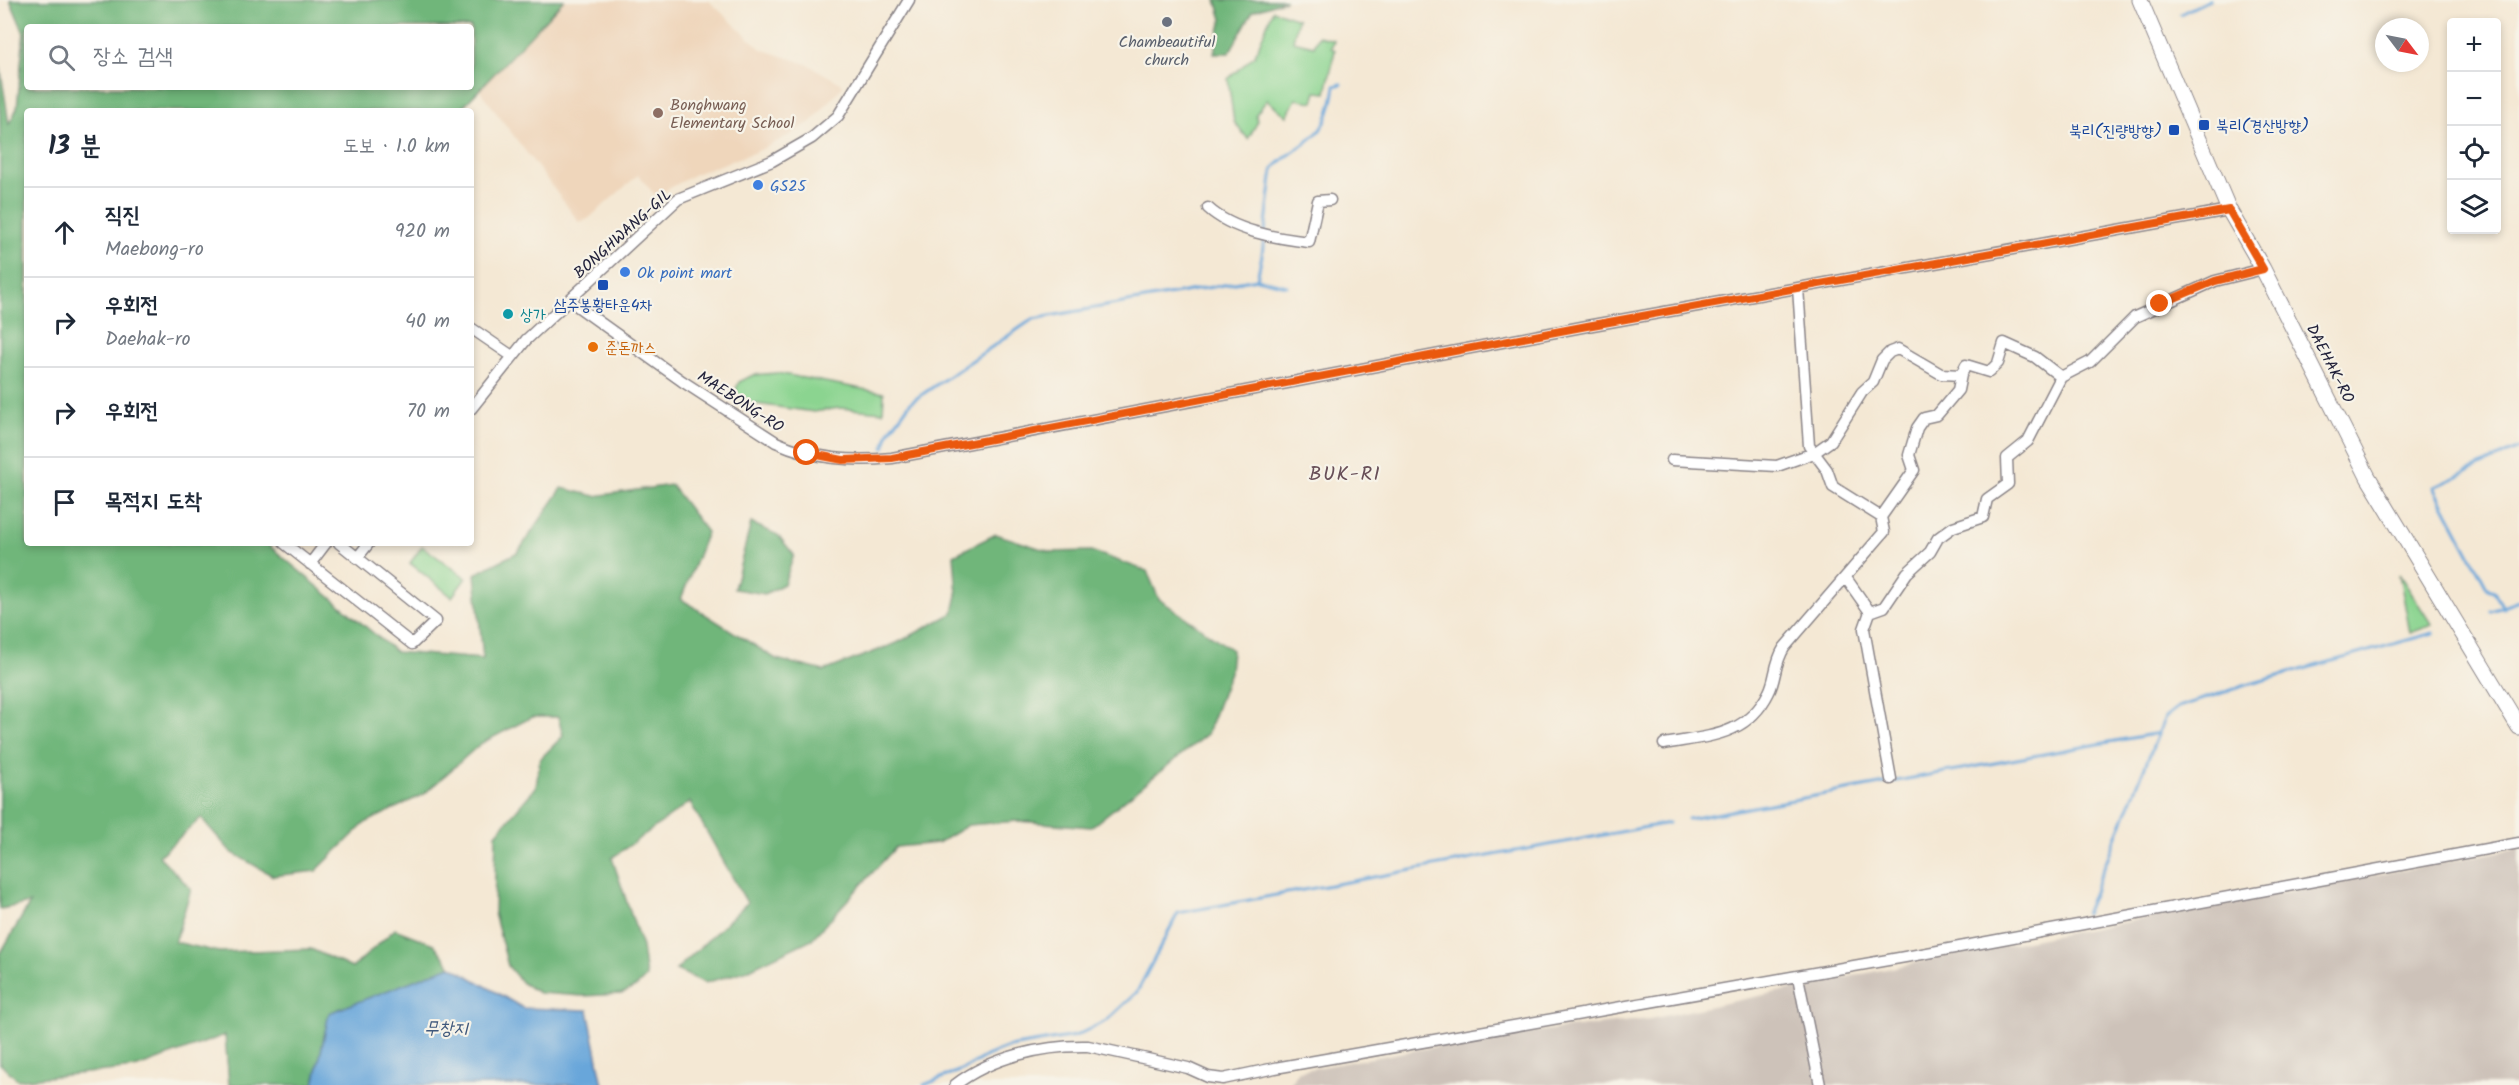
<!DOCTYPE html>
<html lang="ko">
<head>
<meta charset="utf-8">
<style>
  body { margin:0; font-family:Kalam,"Poor Story",sans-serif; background:#f2f2f3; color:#1f2937 }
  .controls { position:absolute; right:18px; top:18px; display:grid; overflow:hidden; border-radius:6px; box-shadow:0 3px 9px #0003 }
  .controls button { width:54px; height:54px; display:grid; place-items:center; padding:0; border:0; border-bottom:2px solid #e0e1e3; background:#fff; color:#1f2937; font:30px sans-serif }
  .compass { position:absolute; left:2375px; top:18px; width:54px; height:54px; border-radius:50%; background:#fff; box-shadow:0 3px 9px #0003; rotate:122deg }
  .stop { position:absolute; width:18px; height:18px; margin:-14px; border:4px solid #ea580c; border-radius:50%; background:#fff }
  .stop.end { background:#ea580c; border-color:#fff; box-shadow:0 2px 6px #0008 }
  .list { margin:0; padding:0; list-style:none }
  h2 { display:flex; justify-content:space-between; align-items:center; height:78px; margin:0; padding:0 24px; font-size:26px }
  h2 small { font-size:20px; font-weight:400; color:#747a83 }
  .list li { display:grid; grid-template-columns:39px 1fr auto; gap:18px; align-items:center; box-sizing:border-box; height:90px; padding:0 24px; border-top:2px solid #e0e1e3 }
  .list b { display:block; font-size:22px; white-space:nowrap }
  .list p { margin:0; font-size:20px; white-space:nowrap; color:#747a83 }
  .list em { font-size:20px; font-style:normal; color:#747a83 }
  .icon { flex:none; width:33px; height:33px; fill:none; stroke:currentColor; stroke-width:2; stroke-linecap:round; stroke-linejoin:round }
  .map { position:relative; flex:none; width:2519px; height:1085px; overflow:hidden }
  .search { position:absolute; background:#fff; box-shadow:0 3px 9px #0003; left:24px; top:24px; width:450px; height:66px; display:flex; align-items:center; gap:15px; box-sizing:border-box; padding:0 21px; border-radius:6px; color:#747a83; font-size:22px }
  .panel { position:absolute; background:#fff; box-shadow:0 3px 9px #0003; left:24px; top:108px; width:450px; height:438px; border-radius:6px }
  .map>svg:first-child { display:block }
  .built { fill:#efd6bb }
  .industrial { fill:#cdc2b9 }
  .green { fill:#8bd490; stroke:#567b66; stroke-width:1.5 }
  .forest { fill:#70b67a; stroke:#496c5a; stroke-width:1.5; fill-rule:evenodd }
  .water { fill:#68a6da; stroke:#45648a; stroke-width:1.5 }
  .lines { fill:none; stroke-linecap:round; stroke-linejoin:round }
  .stream { stroke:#68a6da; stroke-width:3 }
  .street-casing { stroke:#8b8588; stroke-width:13 }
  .secondary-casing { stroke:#8b8588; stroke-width:17 }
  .street { stroke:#fff; stroke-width:10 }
  .secondary { stroke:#fff; stroke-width:15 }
  .route { stroke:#ea580c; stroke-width:8 }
  .worship-dot { fill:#6b7280; stroke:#f7f3e8; stroke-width:2 }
  .education-dot { fill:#8d6e63; stroke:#f7f3e8; stroke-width:2 }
  .transit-dot { fill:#1a4fb4; stroke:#f7f3e8; stroke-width:2 }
  .shop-dot { fill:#3f7fe0; stroke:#f7f3e8; stroke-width:2 }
  .culture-dot { fill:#0f9aa8; stroke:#f7f3e8; stroke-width:2 }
  .food-dot { fill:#e8710a; stroke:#f7f3e8; stroke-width:2 }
  .labels { text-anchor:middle; stroke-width:4.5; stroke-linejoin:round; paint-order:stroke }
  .worship-label { font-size:16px; fill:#5b616d; stroke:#f7f3e8 }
  .education-label { font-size:16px; fill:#785e54; stroke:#f7f3e8; text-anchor:start }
  .transit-label { font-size:16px; fill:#164399; stroke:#f7f3e8; text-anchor:start }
  .shop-label { font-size:16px; fill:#366cbe; stroke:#f7f3e8; text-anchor:start }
  .street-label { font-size:16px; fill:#22223b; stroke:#f7f3e8 }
  .culture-label { font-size:16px; fill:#0d838f; stroke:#f7f3e8; text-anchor:start }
  .food-label { font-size:16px; fill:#c56008; stroke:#f7f3e8; text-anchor:start }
  .water-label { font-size:18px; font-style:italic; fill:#3e577b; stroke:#f7f3e8 }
  .quarter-label { font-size:20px; letter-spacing:1.5px; fill:#684f58; stroke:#f7f3e8 }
</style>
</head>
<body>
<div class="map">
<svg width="2519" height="1085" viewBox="0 0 2519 1085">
  <rect width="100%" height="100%" fill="#f7f3e8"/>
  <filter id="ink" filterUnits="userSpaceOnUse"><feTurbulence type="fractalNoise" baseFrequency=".0167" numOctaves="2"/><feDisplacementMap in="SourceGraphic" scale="12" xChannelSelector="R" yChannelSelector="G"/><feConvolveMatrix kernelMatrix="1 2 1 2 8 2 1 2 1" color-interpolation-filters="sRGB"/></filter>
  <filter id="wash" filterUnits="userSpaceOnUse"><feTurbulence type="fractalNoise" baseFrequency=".008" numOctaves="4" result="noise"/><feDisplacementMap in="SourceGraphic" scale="24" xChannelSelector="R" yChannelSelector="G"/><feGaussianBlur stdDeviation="1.35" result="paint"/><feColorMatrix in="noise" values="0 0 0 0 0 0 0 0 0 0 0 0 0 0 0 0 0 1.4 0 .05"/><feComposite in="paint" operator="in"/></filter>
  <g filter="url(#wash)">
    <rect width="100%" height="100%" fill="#f4e8d4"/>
    <path class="built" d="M532,0h176l53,49 46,15 37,21 -32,36 -24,15 -32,16 -59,21 -41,23 -18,-21 -50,44 -9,3 -105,-139z"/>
    <path class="industrial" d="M2519,848v237h-1230l10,-14 196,-35 155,-17 298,-63z"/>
    <path class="green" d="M1273,10l25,9 -5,22 21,5 4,-10 16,4 -3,8 4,2 -9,43 -10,-1 -3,10 -17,-3 -9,17 -20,-16 -11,14 1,9 -9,16 -14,-17 -6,-43 27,-24z
      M777,373l107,20 -1,19 -44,-4 -25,4 -79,-11 -1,-7 5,-12 14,-7z
      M422,546l44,32 -14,19 -42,-34z
      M2399,574l33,51 -22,8z"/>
    <path class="forest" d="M10,0h554l-105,111h-432v432h239l130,109 87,7 -8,-85 43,-22 44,-64 33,8 76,-11 36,47 -26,67 95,60 48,12 73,-28 56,-30 4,-18 -3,-40 42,-21 55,18 40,-1 56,20 12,28 73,51 -2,22 -23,62 -116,93 -73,-6 -50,4 -30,18 -42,4 -84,92 -67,32 -40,12 -29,-13 71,-67 -57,-101 -78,56 30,89 4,30 -10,10 -15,7 -38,2 -44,-3 -17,-10 -14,-17 -14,-53 2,-79 40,-47 4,-28 23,-23 -5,-19h-26l-52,27 -56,50 -59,29 -49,48 -43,5 -42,-24 -30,-34 -42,38 32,33 -16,53 44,10 92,-3 41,19 43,-39 39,15 17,22 -122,47 -15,72h-85l-4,-50 -90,33 -117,12 -18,-16v-110l30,-51 -30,6v-844l9,59 8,-16 7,-75zM27,27h444v60h-444z
      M1216,0h70l-33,11 -24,42h-15l8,-34z
      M751,523l27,12 16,20 -10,29 -19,10 -31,-5z"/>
    <path class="water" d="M451,966l72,42 65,2 15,75h-289l15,-72z"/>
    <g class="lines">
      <path class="stream" d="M2180,14l29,-14
        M1257,279l5,-24 11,-86c13,-15 34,-24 47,-39 9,-11 13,-30 15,-44l6,-2
        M884,448l5,-16 22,-30 122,-83 224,-40 30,7
        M2503,608l-9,-17 -6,-2 -54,-102 85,-39
        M2491,611l28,-10
        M1688,819l471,-86
        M2085,914l80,-197 13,-10 72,-23 183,-51
        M924,1085l40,-16 22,-13 23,-9 66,-11 31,-15 31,-29 41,-79 491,-90"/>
    </g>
  </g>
  <g filter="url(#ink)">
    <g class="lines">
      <defs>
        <path id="street" d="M1208,208c25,23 68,30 101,34l9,-41 12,-1
          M1798,288l11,158 18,24 6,17 48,30
          M570,301l112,80 94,61c38,17 75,20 116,16l695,-132 642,-116
          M471,328l41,28
          M471,409l55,-69 152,-141 94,-38 40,-23 26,-22 71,-116
          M1672,460l105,6 37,-13 17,-12 31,-49 11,-10 9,-22 8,-8 8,-3 43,25 20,1
          M284,543l128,101 24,-23 -97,-78
          M357,558l12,-15
          M310,564l16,-21
          M1846,578l24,34
          M1664,744c43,-8 83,-7 105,-52 7,-13 5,-28 15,-44l100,-116 -3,-15 33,-47 -5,-15 8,-27 7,-10 13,-3 21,-25 3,-15 5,-10 23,7 9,-9 6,-20 31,14 26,20
          M1891,779l-27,-150 6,-17 14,-5 23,-34 23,-21 8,-14 15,-11 30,-10 4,-18 21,-15 -1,-26 21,-17 33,-64 29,-15 45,-45 80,-36 48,-12
          M1798,977l22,108
          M955,1085c36,-28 89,-40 133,-39l100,22 20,9 15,2 52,-11 647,-114 597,-111"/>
        <path id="secondary" d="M2140,0l89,210 34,59 105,208 151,250"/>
      </defs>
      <use href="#street" class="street-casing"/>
      <use href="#secondary" class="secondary-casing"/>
      <use href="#street" class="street"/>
      <use href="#secondary" class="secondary"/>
    </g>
  </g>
  <g class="lines" filter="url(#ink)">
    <path class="route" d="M807,453l36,7 49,-2 695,-132 642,-116 34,59 -48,12 -55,23"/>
  </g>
  <circle class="worship-dot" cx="1167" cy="22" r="6"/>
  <circle class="education-dot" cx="658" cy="113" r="6"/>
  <g class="transit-dot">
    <rect x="2198" y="119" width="12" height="12" rx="3"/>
    <rect x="2168" y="124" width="12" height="12" rx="3"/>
    <rect x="597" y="279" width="12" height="12" rx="3"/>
  </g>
  <g class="shop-dot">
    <circle cx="758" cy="185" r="6"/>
    <circle cx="625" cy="272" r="6"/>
  </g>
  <circle class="culture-dot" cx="508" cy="314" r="6"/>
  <circle class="food-dot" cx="593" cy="347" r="6"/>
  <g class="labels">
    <g class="worship-label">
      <text x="1167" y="47">Chambeautiful<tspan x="1167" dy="18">church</tspan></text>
    </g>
    <g class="education-label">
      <text x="670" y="110">Bonghwang<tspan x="670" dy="18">Elementary School</tspan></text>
    </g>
    <g class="transit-label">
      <text x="2216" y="131">북리(경산방향)</text>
      <text x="2162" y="136" text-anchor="end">북리(진량방향)</text>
      <text x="603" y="310" text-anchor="middle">삼주봉황타운4차</text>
    </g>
    <g class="shop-label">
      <text x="770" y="191">GS25</text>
      <text x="637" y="278">Ok point mart</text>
    </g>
    <g class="street-label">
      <text transform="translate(622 233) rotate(-42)" y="6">BONGHWANG-GIL</text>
      <text transform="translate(2331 363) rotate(63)" y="6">DAEHAK-RO</text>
      <text transform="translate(741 401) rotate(33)" y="6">MAEBONG-RO</text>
    </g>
    <g class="culture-label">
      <text x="520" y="320">상가</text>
    </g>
    <g class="food-label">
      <text x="605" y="353">준돈까스</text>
    </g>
    <g class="water-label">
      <text x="446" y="1034">무창지</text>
    </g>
    <g class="quarter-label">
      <text x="1345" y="480">BUK-RI</text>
    </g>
  </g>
</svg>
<div class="controls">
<button>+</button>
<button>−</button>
<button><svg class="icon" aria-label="locate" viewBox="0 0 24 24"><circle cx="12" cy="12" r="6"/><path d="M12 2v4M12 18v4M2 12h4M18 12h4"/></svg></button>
<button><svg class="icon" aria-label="layers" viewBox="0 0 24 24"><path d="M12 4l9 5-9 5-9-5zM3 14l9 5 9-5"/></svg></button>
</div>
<svg class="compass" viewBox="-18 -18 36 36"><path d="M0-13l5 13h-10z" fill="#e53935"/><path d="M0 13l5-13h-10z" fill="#747a83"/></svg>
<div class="stop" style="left:807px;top:453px"></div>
<div class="stop end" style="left:2160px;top:304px"></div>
<div class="search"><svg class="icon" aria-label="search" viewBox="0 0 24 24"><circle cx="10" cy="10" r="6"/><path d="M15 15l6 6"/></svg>장소 검색</div>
<section class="panel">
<h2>13 분<small>도보 · 1.0 km</small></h2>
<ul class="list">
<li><svg class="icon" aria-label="ahead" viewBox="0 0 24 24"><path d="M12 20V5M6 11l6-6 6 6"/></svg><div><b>직진</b><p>Maebong-ro</p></div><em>920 m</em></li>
<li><svg class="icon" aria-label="right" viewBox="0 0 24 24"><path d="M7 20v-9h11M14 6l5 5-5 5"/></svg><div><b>우회전</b><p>Daehak-ro</p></div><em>40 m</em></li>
<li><svg class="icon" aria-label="right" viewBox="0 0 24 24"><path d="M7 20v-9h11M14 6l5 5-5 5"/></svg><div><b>우회전</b></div><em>70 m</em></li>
<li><svg class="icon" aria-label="arrive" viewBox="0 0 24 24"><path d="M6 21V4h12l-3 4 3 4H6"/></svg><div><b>목적지 도착</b></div></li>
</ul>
</section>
</div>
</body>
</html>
